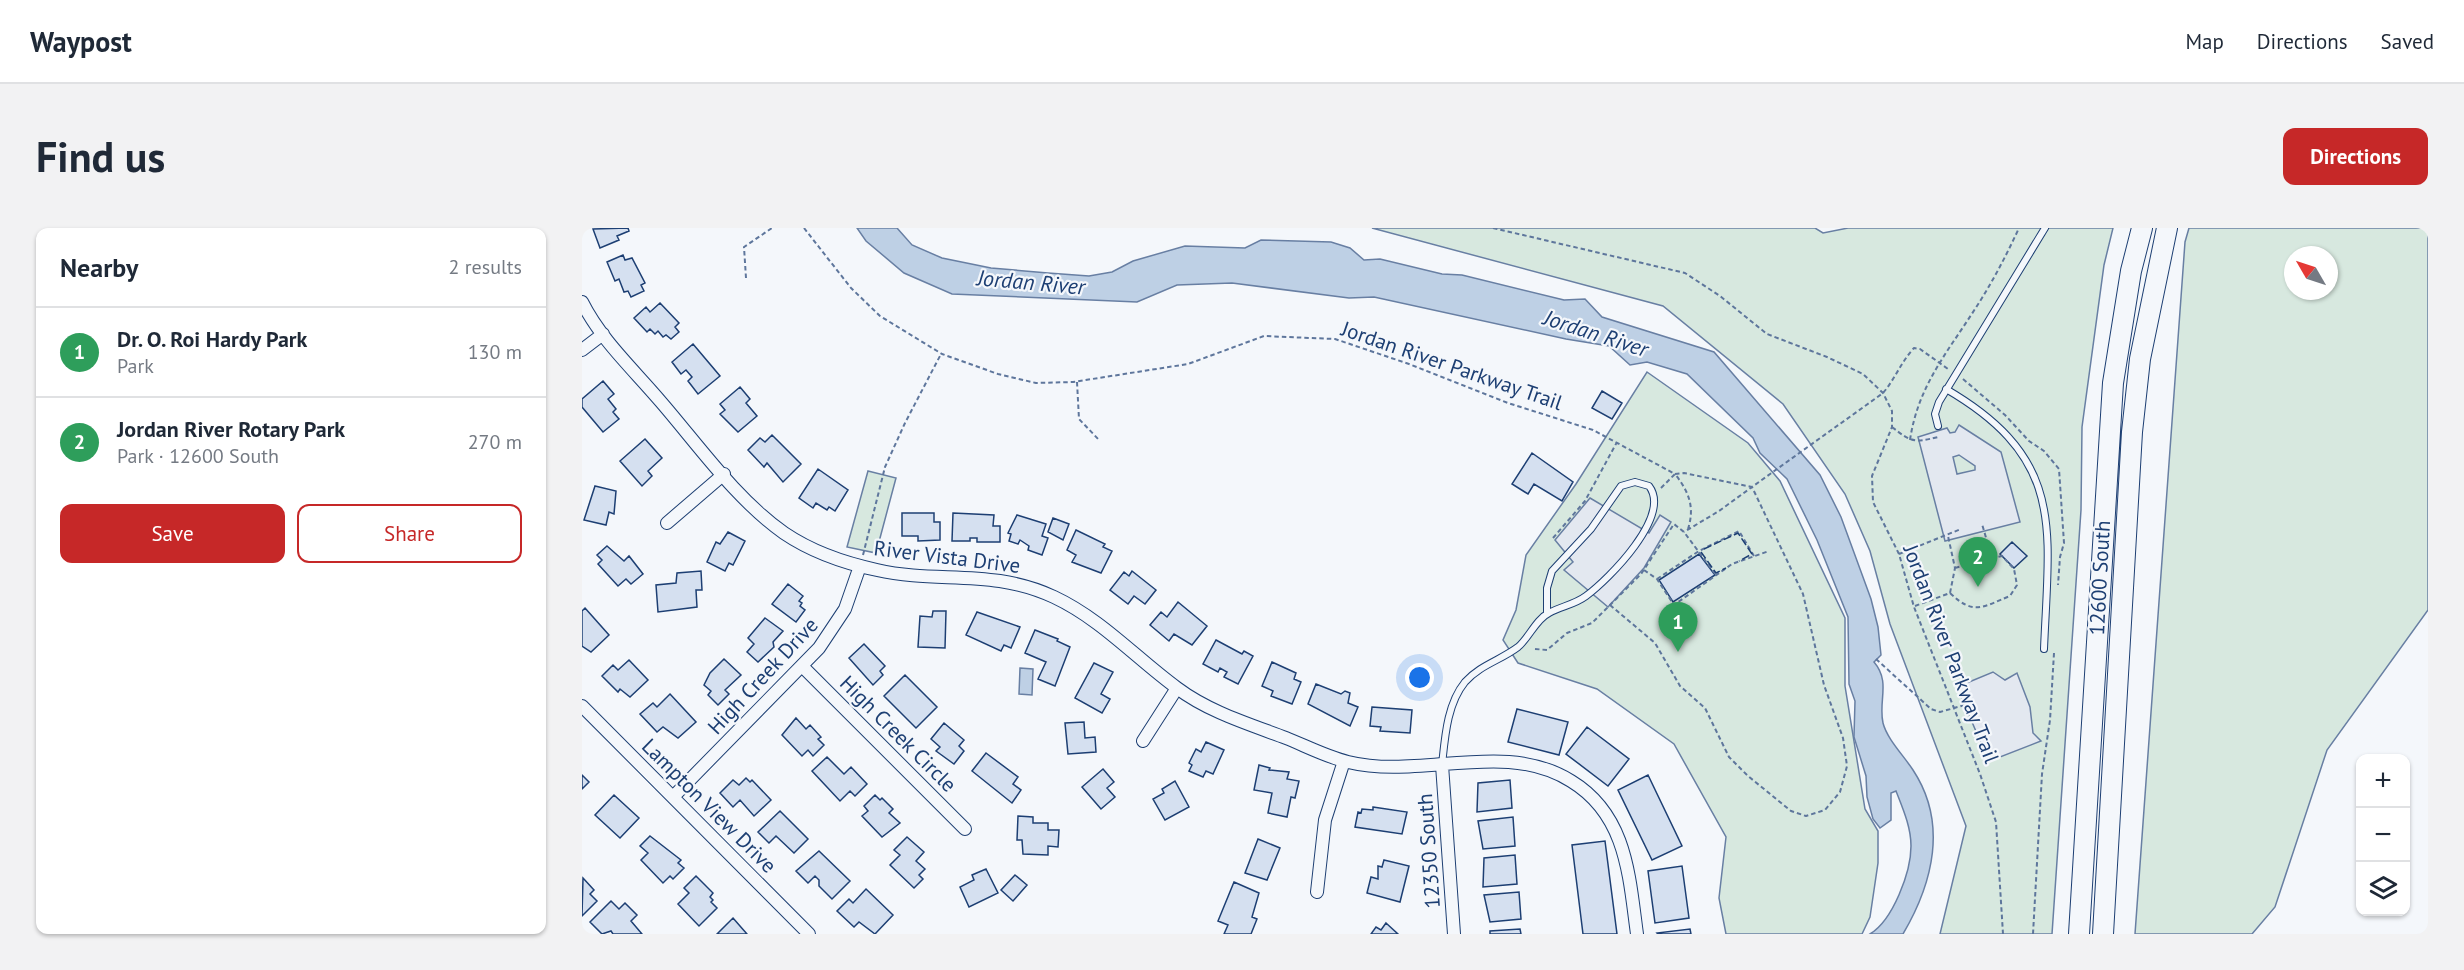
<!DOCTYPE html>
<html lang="en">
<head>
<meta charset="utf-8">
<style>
  body { margin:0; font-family:"PT Sans",sans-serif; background:#f2f2f3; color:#1f2937 }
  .controls { position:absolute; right:18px; bottom:18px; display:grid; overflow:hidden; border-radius:12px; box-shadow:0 2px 4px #0004 }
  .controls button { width:54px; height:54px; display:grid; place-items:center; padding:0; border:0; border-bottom:2px solid #e0e1e3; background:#fff; color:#1f2937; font:30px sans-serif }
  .compass { position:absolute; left:1702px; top:18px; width:54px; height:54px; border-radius:50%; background:#fff; box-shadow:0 2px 4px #0004; rotate:309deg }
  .you { position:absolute; left:838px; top:450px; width:21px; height:21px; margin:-15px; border:4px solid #fff; border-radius:50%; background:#1a73e8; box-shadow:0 0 0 9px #1a73e833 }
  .badge { display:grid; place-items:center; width:39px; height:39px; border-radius:50%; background:#c62828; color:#fff; font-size:20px; font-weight:700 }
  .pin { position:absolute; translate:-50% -50px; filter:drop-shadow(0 2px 3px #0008) }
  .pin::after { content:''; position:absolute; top:32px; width:21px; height:18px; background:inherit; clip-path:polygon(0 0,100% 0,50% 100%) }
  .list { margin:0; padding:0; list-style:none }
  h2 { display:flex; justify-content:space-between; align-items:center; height:78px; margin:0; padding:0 24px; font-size:26px }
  h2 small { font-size:20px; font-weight:400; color:#747a83 }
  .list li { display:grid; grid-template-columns:39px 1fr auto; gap:18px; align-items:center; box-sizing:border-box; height:90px; padding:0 24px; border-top:2px solid #e0e1e3 }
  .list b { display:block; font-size:22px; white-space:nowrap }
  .list p { margin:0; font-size:20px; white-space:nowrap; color:#747a83 }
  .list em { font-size:20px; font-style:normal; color:#747a83 }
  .actions { display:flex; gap:12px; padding:18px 24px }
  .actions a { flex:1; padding:14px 0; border:2px solid #c62828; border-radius:12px; text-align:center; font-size:21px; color:#c62828 }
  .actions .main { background:#c62828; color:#fff }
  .icon { flex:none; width:33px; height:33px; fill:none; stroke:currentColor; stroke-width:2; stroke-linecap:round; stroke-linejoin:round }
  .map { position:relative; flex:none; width:1846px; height:706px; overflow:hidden; border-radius:12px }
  header { display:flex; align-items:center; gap:36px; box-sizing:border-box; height:84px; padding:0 30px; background:#fff; border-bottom:2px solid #e0e1e3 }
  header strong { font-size:28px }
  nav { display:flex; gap:33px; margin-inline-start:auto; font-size:21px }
  .intro { display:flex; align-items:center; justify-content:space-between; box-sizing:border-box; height:144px; padding:0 36px }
  h1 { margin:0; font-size:42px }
  .button { padding:15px 27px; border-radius:12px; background:#c62828; color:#fff; font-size:21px; font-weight:700 }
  main { display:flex; gap:36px; padding:0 36px }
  aside { flex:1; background:#fff; border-radius:12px; box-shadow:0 2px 4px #0004 }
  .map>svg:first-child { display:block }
  .green { fill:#d7e8df; stroke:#687fa3; stroke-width:1.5; fill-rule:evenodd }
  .parking { fill:#e3e8f0; stroke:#687fa3; stroke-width:1.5; fill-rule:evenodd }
  .water { fill:#bed0e5; stroke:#687fa3; stroke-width:1.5 }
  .building { fill:#d5e0f0; stroke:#1d3f73; stroke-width:1.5 }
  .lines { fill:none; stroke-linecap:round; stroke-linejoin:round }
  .lane-casing { stroke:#1d3f73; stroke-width:8 }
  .street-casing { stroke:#1d3f73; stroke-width:14 }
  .primary-casing { stroke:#1d3f73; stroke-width:22 }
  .path { stroke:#5e769c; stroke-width:2; stroke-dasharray:4.5 3; stroke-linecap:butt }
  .lane { stroke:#f4f7fb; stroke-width:6 }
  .street { stroke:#f4f7fb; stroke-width:12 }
  .primary { stroke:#f4f7fb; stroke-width:20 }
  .fence { stroke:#1d3f73; stroke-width:1.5; stroke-dasharray:8 3; stroke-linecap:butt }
  .labels { text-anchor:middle; stroke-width:4.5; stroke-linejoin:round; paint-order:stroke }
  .street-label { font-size:21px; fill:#1d3f73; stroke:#f4f7fb }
  .water-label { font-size:22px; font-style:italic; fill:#1d3f73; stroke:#f4f7fb }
</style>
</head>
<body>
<header>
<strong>Waypost</strong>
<nav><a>Map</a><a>Directions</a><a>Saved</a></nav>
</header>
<div class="intro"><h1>Find us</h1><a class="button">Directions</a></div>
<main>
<aside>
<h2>Nearby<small>2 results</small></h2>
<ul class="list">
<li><span class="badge" style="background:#2e9e5b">1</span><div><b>Dr. O. Roi Hardy Park</b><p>Park</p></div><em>130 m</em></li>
<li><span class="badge" style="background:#2e9e5b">2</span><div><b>Jordan River Rotary Park</b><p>Park · 12600 South</p></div><em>270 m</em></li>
</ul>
<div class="actions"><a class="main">Save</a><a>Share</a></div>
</aside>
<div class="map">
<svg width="1846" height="706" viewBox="0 0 1846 706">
  <rect width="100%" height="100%" fill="#f4f7fb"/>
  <path class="green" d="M790,0h443l8,5 25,-5h265l-9,37 -22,162 -1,83 -29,424h-112l26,-108 -76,-202 -20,-73 -25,-57 -62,-90 -120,-98z
    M1607,0h239v382l-101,140 -52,157 -23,27h-117l50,-692zM1711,27h36v36h-36z
    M1065,144l101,71 32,38 65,137v68l20,123 13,22v32l-8,54 -8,17h-136l-7,-36 7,-61 -52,-93 -77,-55 -79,-26 -15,-23 13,-30 10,-55 50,-71z
    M286,243l28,7 -20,75 -29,-6z"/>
  <path class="parking" d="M1377,197l42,27 19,70 -75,19 -27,-104 29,-9 3,5 5,-1zM1377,227l16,11v4l-18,4 -4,-17z
    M1008,270l59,35 11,-18 11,7 -27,46 -36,39 -44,-37 9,-8 -18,-22z
    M1411,444l12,8 12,-7 13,34 3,26 8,8 -46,18 -11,-9 -27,-63z"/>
  <path class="water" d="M275,0h40l15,17 30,13 49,10 57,5 41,3 23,-4 21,-11 52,-15 60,2 16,-8 70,2 19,6 14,12 16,-1 62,15 20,1 102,25 21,-1 17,18 112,35 106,123 21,42 30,82 7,28 3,28 -7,7c17,20 4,39 9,61 4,16 21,33 30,47 35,53 20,113 -10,164h-33c23,-14 41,-62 41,-88 0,-19 -8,-37 -15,-55l-5,2v27l-11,8 -7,-9 -6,-22 -1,-21 -12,-39 1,-36 -6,-17 -1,-67 -31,-77 -30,-61 -27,-26 -7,-15 -66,-64 -40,-12 -17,3 -21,-19 -43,-7 -192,-42 -25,1 -117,-15 -55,2 -40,17 -185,-8 -48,-21 -38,-32z
    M438,440l13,1 -1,26 -13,-1z"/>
  <path class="building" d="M46,0l1,3 -12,5 2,4 -19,8 -7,-19z
    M41,27l2,5 7,-2 13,25 -4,2 3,6 -13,6 -3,-6 -4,1 -5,-13 -4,2 -8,-19z
    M78,75l19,20 -4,4 4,5 -8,7 -5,-4 -3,2 -5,-6 -3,3 -5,-5 -3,3 -13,-14 12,-11 4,5z
    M111,116l27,32 -22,18 -10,-13 4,-4 -6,-7 -5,4 -9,-12z
    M21,153l11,13 -6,5 8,10 -3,3 6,7 -16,13 -21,-25v-8z
    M158,159l10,12 -4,4 11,13 -19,16 -18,-18 5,-4 -5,-6z
    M1020,163l20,12 -10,16 -20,-11z
    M190,207l29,29 -18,18 -16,-19 -3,4 -16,-17 12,-12 5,4z
    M63,211l17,19 -14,13 4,5 -10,10 -22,-25z
    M950,225l41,29 -11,19 -28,-17 -6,10 -16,-10z
    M236,241l30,21 -13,21 -6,-4 -2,3 -11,-7 -3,5 -14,-10z
    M13,258l21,5 -2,23 -5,-2 -3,13 -22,-5z
    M320,285h32v9h6v18l-22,1v-5h-16z
    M371,285l41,2 -1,11h7v16h-23v-4h-7v3h-18z
    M435,287l29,9 -4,12 6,2 -6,17 -14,-5 1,-4 -9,-6 -2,4 -9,-3 2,-7 -3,-1z
    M471,290l16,6 -6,16 -15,-8z
    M494,302l29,14 -2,3 9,4 -11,22 -29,-11 4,-7 -9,-5z
    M146,304l17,9 -12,24 -4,-2 -4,8 -18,-9 9,-20 4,2z
    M1430,314l15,14 -13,12 -14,-14z
    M25,318l17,15 5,-5 14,18 -12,10 -5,-5 -8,7 -20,-22 4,-4 -5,-5z
    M1117,326l16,21 -42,27 -14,-22z
    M119,343l1,19h-6l1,17 -39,5 -2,-27 20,-2 1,-10z
    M550,343l24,19 -11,14 -11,-8 -6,8 -18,-14 14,-18 5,4z
    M206,356l15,12 -4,5 3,2 -2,3 5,4 -9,12 -24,-18z
    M596,374l29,24 -15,19 -18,-11 -5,7 -19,-16 11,-13 6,5z
    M3,380l24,27 -18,17 -9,-6v-35z
    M351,383h13l-1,37 -27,-1 2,-31 12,1z
    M395,384l43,15 -9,21 -7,-3 -3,6 -35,-16z
    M183,390l18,13 -10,11 1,5 -16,15 -11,-10 7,-8 -6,-6z
    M453,402l23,9 -1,2 13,6 -15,39 -17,-7 8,-17 -21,-9z
    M634,412l26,14 2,-3 9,5 -15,28 -14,-7 3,-5 -7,-4 -2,4 -15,-8z
    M282,416l21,22 -5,5 3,4 -10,10 -24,-27z
    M142,431l17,16 -16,15 4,4 -11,11 -10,-10 3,-4 -7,-6 6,-12z
    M47,432l19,20 -18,17 -10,-8 -2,3 -16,-16 11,-11 5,5z
    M690,434l24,11 -2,6 7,3 -9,22 -21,-8 2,-5 -11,-5z
    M512,435l19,9 -12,22 9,5 -8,14 -27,-15z
    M323,447l32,32 -21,21 -32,-32z
    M734,456l25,10 4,-3 5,2 -2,10 10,4 -8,19 -42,-22z
    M88,466l26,28 -18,16 -15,-11 -6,5 -17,-18 13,-11 4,4z
    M790,479l40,3 -2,23 -30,-2 1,-4 -11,-1z
    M935,481l51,13 -9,33 -51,-13z
    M214,490l10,11 4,-4 11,12 -3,2 6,6 -11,11 -5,-6 -6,6 -20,-21z
    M502,494l1,16 10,-1 1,15 -28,2 -3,-31z
    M362,495l20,17 -5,6 5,5 -10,13 -18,-13 4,-4 -9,-8z
    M1005,499l42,32 -21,27 -42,-32z
    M624,514l18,8 -11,24 -7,-3 -3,6 -14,-6 3,-6 -3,-2 7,-14 5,3z
    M404,525l32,24 -5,7 8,6 -9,13 -40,-32z
    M245,529l17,17 7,-7 16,17 -12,12 -5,-5 -10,10 -28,-30z
    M677,537l11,3 -1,2 20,2 -2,7 12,2 -4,17 -4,-1 -4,20 -19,-4 4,-20 -18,-3z
    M521,541l11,13 -7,6 8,9 -14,12 -19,-22z
    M0,547l7,7 -7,7z
    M1066,547l34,71 -30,14 -34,-70z
    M164,550l4,4 2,-2 19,20 -17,16 -14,-16 -7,7 -13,-14 13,-13 6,5z
    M928,552l2,28 -35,4 1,-29z
    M593,553l14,26 -24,13 -12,-21 11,-6 -2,-4z
    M32,567l25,23 -19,20 -25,-23z
    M293,567l5,5 2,-2 11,11 -4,4 11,10 -18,14 -20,-21 6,-5 -4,-5z
    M791,579l34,5 -5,22 -47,-7 3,-15 3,1 1,-4 11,1z
    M198,583l28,28 -14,14 -18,-17 -7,7 -11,-11z
    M436,588l15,1v6h15v7h11l-1,17 -10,-1v9l-25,-1 -1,-14h-5z
    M931,589l2,29 -32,3 -5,-28z
    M68,608l31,24 -3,3 6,5 -11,11 -3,-3 -7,7 -22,-23 7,-7 -8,-7z
    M325,609l17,15 -8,9 9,8 -6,6 4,4 -9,9 -24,-23 10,-10 -6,-5z
    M676,611l22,9 -13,32 -22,-7z
    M1023,613l12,93h-34l-11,-89z
    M237,623l31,30 -18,18 -13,-13v-6l-4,-4 -7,7 -12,-12z
    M933,627l2,29 -34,3 1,-29z
    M802,632l25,6 -9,36 -33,-9 4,-16 7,2v-13l4,1z
    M1100,638l7,52 -34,5 -7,-52z
    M404,641l12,24 -29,14 -9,-20 14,-7 -2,-5z
    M433,647l12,10 -14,16 -12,-11z
    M114,648l17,17 -3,4 3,3 -2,2 6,6 -18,18 -21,-22 11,-11 -5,-5z
    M1,650l11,12 -4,4 7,7 -15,15z
    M652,654l25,11 -7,24 5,2 -6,15h-27l4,-9 -10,-4z
    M284,661l27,26 -18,19 -16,-12 -5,5 -17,-16 12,-12 4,4z
    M937,664l2,27 -31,3 -6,-27z
    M29,673l8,8 6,-6 12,12 -6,6 11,13h-29l-2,-3 -9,3 -12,-12z
    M151,690l14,16h-30z
    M804,695l12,11h-27l5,-7 5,3z
    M938,701l1,5h-31v-3z
    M1108,701l1,5h-33l-1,-1z"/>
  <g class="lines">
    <defs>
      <path id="lane" d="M1364,161c120,70 103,138 98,260
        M1356,198l-3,-12 4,-12 106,-174
        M860,537c3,-28 5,-61 23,-83 15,-17 36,-22 53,-35 11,-9 18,-28 31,-34 12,-7 25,-8 37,-17 23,-17 86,-80 63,-110l-14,-4 -14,4 -30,43 -39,42 -5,17v25"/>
      <path id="street" d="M0,74c19,38 52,68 79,100 38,44 75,97 123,131 28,19 60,30 93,37 61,14 115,-2 177,27 47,22 82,61 123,91 32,24 72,36 109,50 20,8 41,19 62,24 73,18 156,-23 223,19 56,34 58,95 66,153
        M0,122l21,-16
        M85,295l57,-49
        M221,439l162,162
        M0,478l227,228
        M561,513l34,-53
        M860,537l12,169
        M91,569l146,-149 26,-39 15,-43
        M735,664l8,-72 19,-59"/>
      <path id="primary" d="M1497,706l34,-551 18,-112 11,-43
        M1521,706l29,-502 8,-73 27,-131"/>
    </defs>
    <use href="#lane" class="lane-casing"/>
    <use href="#street" class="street-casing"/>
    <use href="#primary" class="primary-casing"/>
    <path class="path" d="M222,0l47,60 29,28 62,38 56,20 38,9 37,-1 115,-18 76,-28 71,3 74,25 99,39 85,27 82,44 9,-1 68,14 131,-94c12,-14 18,-31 31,-45l6,1 28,20
      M911,0l192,45 35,23 47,38 60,23 36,17 20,19 9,18v16l-20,49 1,26 26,52 15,53 66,167 16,48 7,112
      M164,50l-2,-31 28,-19
      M1381,151l42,36 24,26 15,10 15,18 5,74 -4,14 -2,28
      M495,154l2,37 21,22
      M1310,199c19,15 22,16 46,10
      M1328,212c8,-54 37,-87 65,-131 17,-26 31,-53 44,-81
      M1079,260l14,-14c14,18 20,33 13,55
      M971,310l32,-37 32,-59
      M1317,326l62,-25
      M281,327l22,-88 20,-44 36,-69
      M1373,340l37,-10 -10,-34
      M1062,342l13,9 17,26 58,-41 37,-13
      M1075,351l42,-28 40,-20 15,25
      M1368,365c24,23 32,14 60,3l7,-11 -3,-16 -12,-13 -10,2
      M1028,377l45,38 25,43 25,22 24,49 19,19 43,35 15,5 19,-6 15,-18 7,-26 -4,-28 -19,-53 -21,-91 -51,-107 -33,24 -35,21
      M1333,378l35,-13 5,-25 -7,-32
      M953,421l12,1 20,-17 25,-10 49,-49 33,-50 10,8 32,43
      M1294,431l55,50 9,3 32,-9
      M1451,706l9,-160 8,-54 4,-67"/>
    <use href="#lane" class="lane"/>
    <use href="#street" class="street"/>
    <use href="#primary" class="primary"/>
    <path class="fence" d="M1122,321l34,-16 14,21 -13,7
      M1119,324l15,21 10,-5"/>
  </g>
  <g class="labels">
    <g class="street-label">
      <text transform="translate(870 138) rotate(19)" y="7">Jordan River Parkway Trail</text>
      <text transform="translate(365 329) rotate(7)" y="7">River Vista Drive</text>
      <text transform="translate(1518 350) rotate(-87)" y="7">12600 South</text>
      <text transform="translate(1369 426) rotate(69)" y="7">Jordan River Parkway Trail</text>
      <text transform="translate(181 448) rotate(-47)" y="7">High Creek Drive</text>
      <text transform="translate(316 506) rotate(45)" y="7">High Creek Circle</text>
      <text transform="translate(127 578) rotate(45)" y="7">Lampton View Drive</text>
      <text transform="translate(847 623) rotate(-94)" y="7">12350 South</text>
    </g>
    <g class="water-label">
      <text transform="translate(449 54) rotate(5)" y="8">Jordan River</text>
      <text transform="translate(1014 105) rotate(18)" y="8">Jordan River</text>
    </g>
  </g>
</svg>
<div class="controls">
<button>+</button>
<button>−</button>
<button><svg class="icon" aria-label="layers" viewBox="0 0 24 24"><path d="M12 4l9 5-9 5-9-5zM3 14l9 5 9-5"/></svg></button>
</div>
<svg class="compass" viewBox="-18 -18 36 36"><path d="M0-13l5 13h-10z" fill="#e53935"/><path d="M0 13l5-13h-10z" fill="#747a83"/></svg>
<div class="you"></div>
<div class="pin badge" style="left:1096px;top:424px;background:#2e9e5b">1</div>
<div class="pin badge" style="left:1396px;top:359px;background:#2e9e5b">2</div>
</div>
</main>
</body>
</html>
